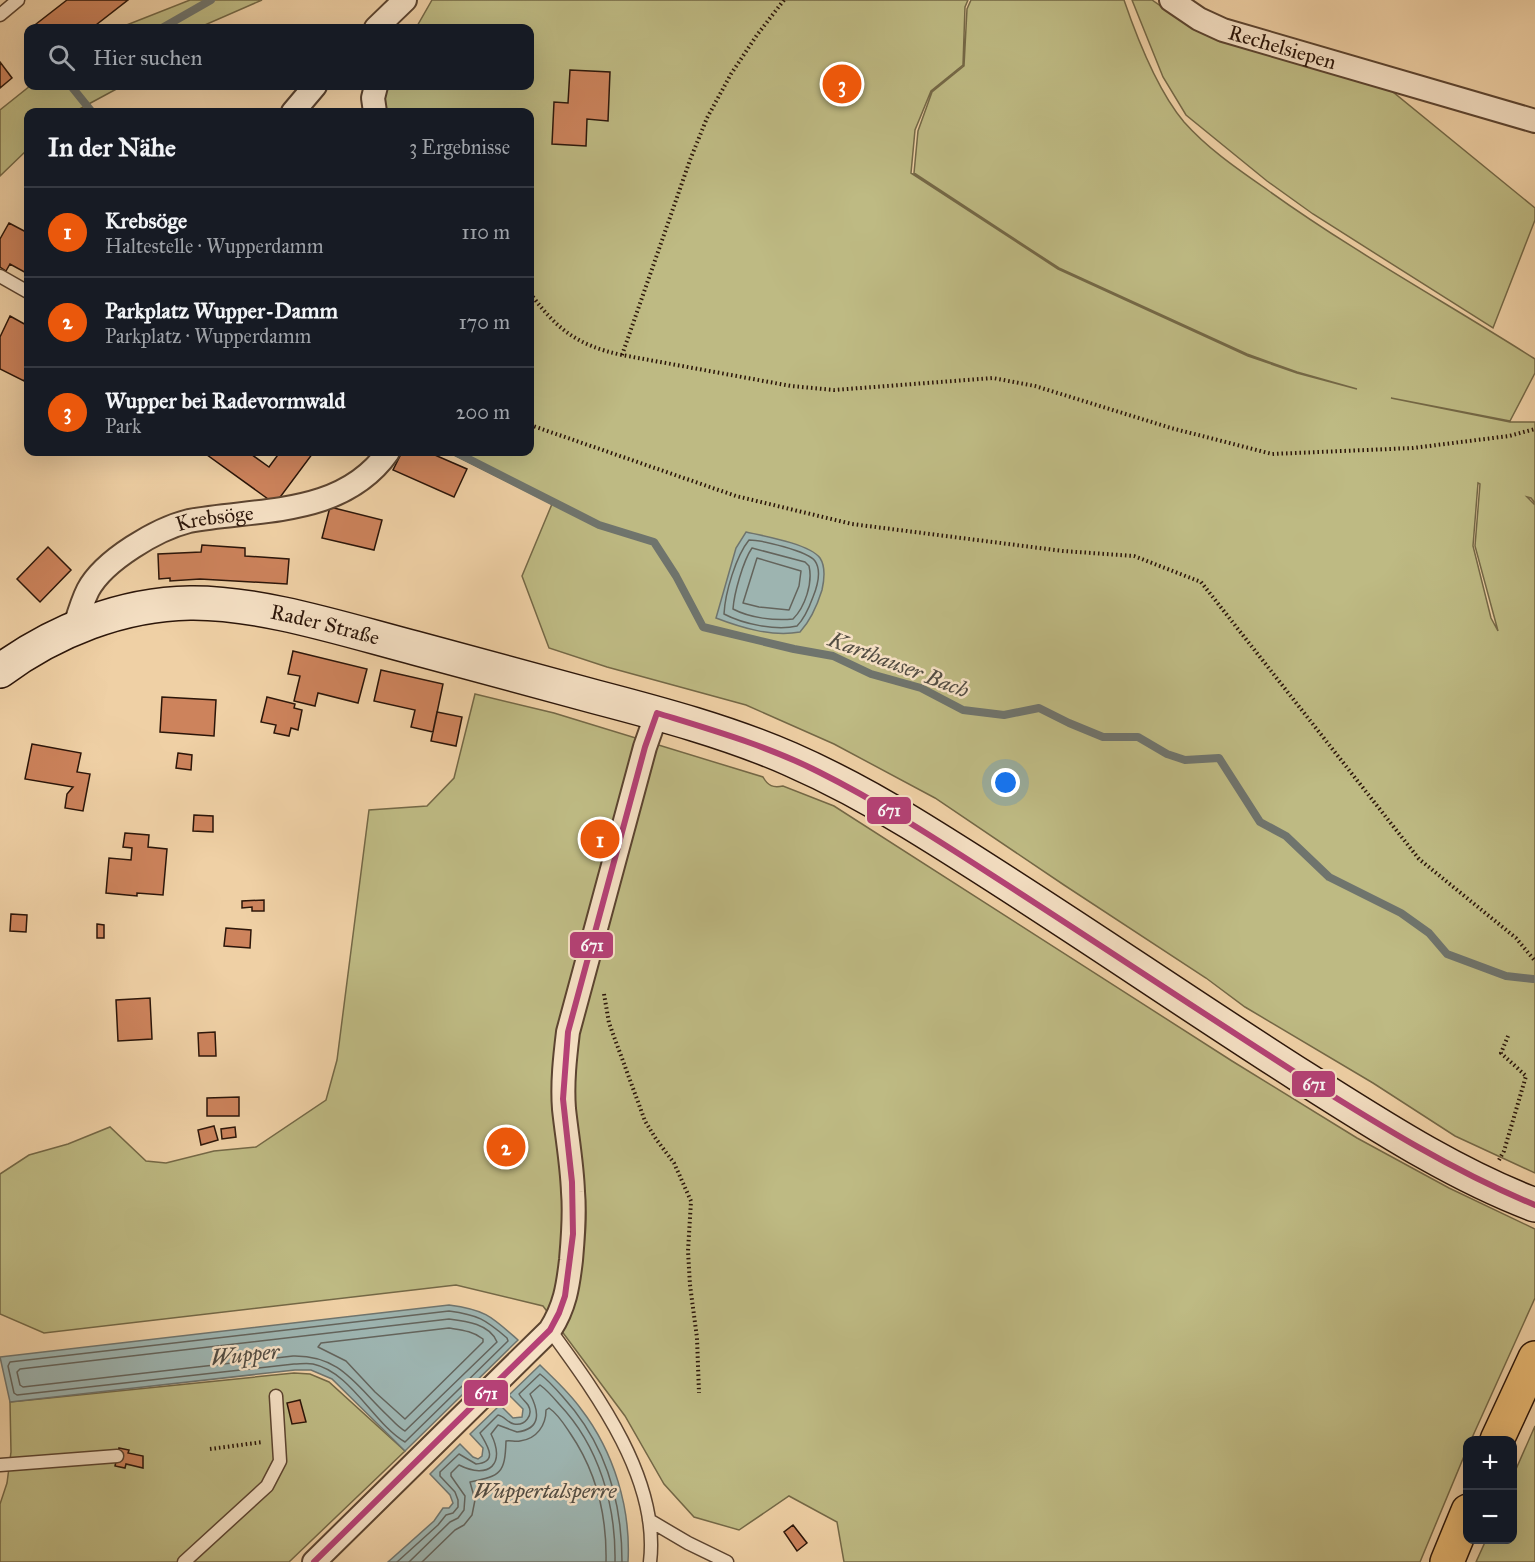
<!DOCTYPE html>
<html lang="de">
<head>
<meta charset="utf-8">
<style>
  body { margin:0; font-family:"IM FELL Great Primer",serif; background:#242831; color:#f1f3f6 }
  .controls { position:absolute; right:18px; bottom:18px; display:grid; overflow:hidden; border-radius:12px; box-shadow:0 6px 24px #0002 }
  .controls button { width:54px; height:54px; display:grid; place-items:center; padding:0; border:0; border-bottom:2px solid #363941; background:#171b24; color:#f1f3f6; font:30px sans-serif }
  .you { position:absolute; left:1006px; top:783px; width:21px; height:21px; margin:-15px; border:4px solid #fff; border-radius:50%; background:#1a73e8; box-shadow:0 0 0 9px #1a73e833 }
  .badge { display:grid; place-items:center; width:39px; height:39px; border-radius:50%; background:#ea580c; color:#fff; font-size:20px; font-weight:700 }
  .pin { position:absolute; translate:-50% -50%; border:3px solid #fff; box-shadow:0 2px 6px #0006 }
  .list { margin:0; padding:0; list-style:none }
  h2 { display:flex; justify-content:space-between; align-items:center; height:78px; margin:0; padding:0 24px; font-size:26px }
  h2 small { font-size:20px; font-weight:400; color:#9ea1a6 }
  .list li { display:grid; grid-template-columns:39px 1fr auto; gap:18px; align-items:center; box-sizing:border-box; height:90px; padding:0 24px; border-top:2px solid #363941 }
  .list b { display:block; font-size:22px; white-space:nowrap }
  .list p { margin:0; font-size:20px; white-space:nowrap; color:#9ea1a6 }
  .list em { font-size:20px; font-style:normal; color:#9ea1a6 }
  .icon { flex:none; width:33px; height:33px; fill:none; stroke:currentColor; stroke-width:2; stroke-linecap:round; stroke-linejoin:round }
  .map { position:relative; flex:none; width:1535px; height:1562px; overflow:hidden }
  .search { position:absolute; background:#171b24; box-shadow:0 6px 24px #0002; left:24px; top:24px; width:510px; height:66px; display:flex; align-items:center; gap:15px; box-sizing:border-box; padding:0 21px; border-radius:12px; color:#9ea1a6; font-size:22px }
  .panel { position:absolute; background:#171b24; box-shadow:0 6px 24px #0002; left:24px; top:108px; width:510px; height:348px; border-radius:12px }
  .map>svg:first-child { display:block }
  .green { fill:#beba83; stroke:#746846; stroke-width:1.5; fill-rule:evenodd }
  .water { fill:#9db4b0; stroke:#6f746d; stroke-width:1.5 }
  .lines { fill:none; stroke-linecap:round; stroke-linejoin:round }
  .shore { stroke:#64645c; stroke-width:1.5 }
  .stream { stroke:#6f746d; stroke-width:8 }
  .building { fill:#cd835c; stroke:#2b1509; stroke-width:1.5 }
  .lane-casing { stroke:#5c4430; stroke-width:15 }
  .street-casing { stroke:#5c4430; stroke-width:26 }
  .secondary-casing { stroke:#2b1509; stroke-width:36 }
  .primary-casing { stroke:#2b1509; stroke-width:36 }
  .path { stroke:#2b1509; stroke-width:4; stroke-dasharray:1.5 3; stroke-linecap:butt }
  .lane { stroke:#f5e0c4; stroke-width:12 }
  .street { stroke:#f5e0c4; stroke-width:22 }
  .secondary { stroke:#f5e0c4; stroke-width:33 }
  .primary { stroke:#e8b872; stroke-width:33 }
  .bus-1-casing { stroke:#f5e0c4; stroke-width:10 }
  .bus-1 { stroke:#b54176; stroke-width:6 }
  .labels { text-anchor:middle; stroke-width:5; stroke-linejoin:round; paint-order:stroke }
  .street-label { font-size:21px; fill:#2b1509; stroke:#f5e0c4 }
  .water-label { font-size:22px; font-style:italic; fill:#534d43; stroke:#f5e0c4 }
  .line-badge { stroke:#f5e0c4; stroke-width:2 }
  .badge-label { font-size:16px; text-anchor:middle; font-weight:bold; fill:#fff }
</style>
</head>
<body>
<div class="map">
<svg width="1535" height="1562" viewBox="0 0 1535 1562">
  <rect width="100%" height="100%" fill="#efd0a5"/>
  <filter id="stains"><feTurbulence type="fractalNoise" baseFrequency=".00333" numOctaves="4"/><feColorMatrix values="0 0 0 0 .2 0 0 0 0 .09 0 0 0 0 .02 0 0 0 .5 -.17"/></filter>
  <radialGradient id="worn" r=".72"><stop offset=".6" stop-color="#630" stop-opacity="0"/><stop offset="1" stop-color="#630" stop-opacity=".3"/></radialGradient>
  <path class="green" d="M190,0h72l-64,28h-79z
    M432,0h536l-3,7 -2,58 -32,26 -16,39 -4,43 147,96 190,87 49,17 60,16 -60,-17 -50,-18 -188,-86 -145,-95 4,-42 14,-39 32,-26 3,-57 4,-9h153c13,38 34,91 60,122 25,28 55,48 85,69 85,61 178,112 266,168v14l-25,48 -119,-23 119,24h25v81l-4,-5 -4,-1 8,8v668l-80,-37 -82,-53 -128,-76 -39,-29 -142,-93 -129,-87 -101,-54 -88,-39 -139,-38 -58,-19 -27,-72 30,-72 -104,-52h82v-340h-148l3,-26h145v-58h-114zM1478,483l2,1 -5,62 23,85 -7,-13 -18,-72z
    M1132,0h20l43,30 193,58 147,120v12l-42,108 -180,-114 -46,-33 -81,-66 -23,-38z
    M30,86h92l-48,26h-46v37l-28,27v-66z
    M475,694l79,19 209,64c5,9 10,11 20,9l51,20 398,255 125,77 92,50 86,41v69l-64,142h-3l-1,9 -47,113h-576l-7,-40 -48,-26 -50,34 -45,-13 -30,-33 -39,-68 -82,-110 -87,-21 -412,48 -44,-19v-140l29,-19 39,-11 42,-17 36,34 20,2 48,-12 42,-4 70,-47 11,-40 32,-250 58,-4 27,-28z
    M294,1373l16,1 19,8 76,69 -116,111h-289v-58l7,-21 4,-31 -1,-50z
    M1535,1426v136h-59l10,-22h26l1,-64z"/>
  <path class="water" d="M746,532c18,4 64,12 74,26 6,9 4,23 2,32 -5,16 -11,30 -22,42 -28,5 -58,-4 -84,-14l20,-70z
    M449,1305c37,5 42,11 69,35l-113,111 -73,-72 -21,-9h-16l-285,32 -10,-45z
    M540,1365c14,14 29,27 41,44 33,43 50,99 47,153h-240l46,-41 9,-13h6l4,-5 -3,-8 -20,-21 30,-30 13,13 5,2 4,-3 1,-8 -13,-14 30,-29 13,13 9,-1 1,-8 -14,-14z"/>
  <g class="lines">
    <path class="shore" d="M749,540c12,0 59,11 66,21 7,10 2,26 -2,36 -4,11 -8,21 -16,29 -21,5 -54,-2 -73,-12 1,-21 12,-58 25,-74z
      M752,548l53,14 4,4c4,17 -4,41 -16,53 -18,2 -43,-1 -60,-10 1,-15 10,-48 19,-61z
      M757,558l44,13 -2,15 -10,24 -30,-3 -16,-4z
      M449,1311c29,4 36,8 58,27l1,3 -103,101c-32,-19 -54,-70 -92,-78 -6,-1 -13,0 -19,0l-277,31 -3,-2 -6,-27 2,-4z
      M449,1319c17,2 41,5 48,23l-92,89c-6,-3 -12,-10 -17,-15 -32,-30 -47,-61 -95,-60l-270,31 -3,-2 -3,-13 3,-3z
      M449,1328c12,2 24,3 34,11v3l-78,77 -30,-27 -29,-31 -28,-14 3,-4z
      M397,1562l41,-37 8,-10 7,-2 5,-6v-7l-3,-8 -15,-16v-4l19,-18 17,10c24,-2 10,-20 4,-31l18,-18c6,1 10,8 16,9 11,2 20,-9 14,-19 -3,-4 -7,-7 -9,-11l21,-20c8,6 16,15 23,23 42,46 59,103 59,165
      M409,1562l41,-40 8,-4 6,-8 1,-14 -14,-20v-3l8,-8c30,15 47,-1 32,-31l7,-9 19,7c25,-3 22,-21 13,-38l10,-9c7,5 13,12 19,19 40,42 57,101 56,158
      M422,1562l33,-32 9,-5 8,-10 3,-15 -5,-18c31,-6 35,-9 36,-41 4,-1 9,1 14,0 17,-2 26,-16 26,-31l3,-2c9,6 15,16 21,25 26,38 37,83 36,129"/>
    <path class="stream" d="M162,28l49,-28
      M71,86l21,26
      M455,452l144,73 55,17 22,34 27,51 91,22 39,7 38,18 50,14 42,22 41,5 35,-7 30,15 34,14h35l29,17 18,6 34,-2 41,64 26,14 43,41 72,36 28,20 18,21 59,22 27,3"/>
  </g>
  <path class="building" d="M67,0h61l-36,28h-61z
    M0,62l12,16 -12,10z
    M570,70l40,2 -2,49 -21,-2 -1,27 -34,-2 2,-42 14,1z
    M9,223l19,10v41l-18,-10 -4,7 -6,-4v-28z
    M10,316l18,10v54l-3,-2 -1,3 -24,-12v-32z
    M203,452h45l21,15 11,-15 33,1 -38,51z
    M402,452h26l39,17 -13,28 -61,-27z
    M330,507l52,13 -8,30 -52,-12z
    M202,545l43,3v8l44,3 -2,25 -87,-5 -30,2v-3l-11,1 -1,-25 43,-2z
    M48,547l23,23 -31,32 -23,-23z
    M293,651l74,18 -9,34 -40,-10 -3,13 -21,-5 6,-25 -12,-2z
    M381,670l62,14 -10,48 -22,-5 4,-17 -41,-9z
    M162,697l54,3 -2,36 -54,-4z
    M267,697l28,7 -1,4 8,2 -4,20 -7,-2 -2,8 -15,-3 2,-8 -15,-3z
    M437,712l25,5 -6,29 -25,-5z
    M32,744l49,9 -4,19 13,2 -7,37 -18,-3 2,-14 6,-7 -48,-8z
    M178,753l14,2 -1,15 -15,-2z
    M194,815l19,1v16l-20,-1z
    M125,833l24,2 -1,12 19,2 -4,46 -26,-2v3l-31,-3 3,-35 22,2 1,-12 -9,-1z
    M264,900v11h-12v-4l-10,1v-7z
    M11,914l16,1 -1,17 -16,-1z
    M97,924l7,1v13h-7z
    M226,928l25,2 -1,18 -26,-2z
    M150,998l2,41 -34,2 -2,-41z
    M215,1032l1,24h-17l-1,-23z
    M239,1097v19h-32v-18z
    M214,1126l4,14 -17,5 -3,-15z
    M235,1127l1,10 -14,2 -1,-10z
    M300,1400l6,22 -14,2 -5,-21z
    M119,1448l10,2 -1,3 15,3v12l-17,-4 -1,4 -10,-2z
    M793,1525l14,18 -10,8 -13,-19z"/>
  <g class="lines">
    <defs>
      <path id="lane" d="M0,15l18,-15
        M0,276l28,16
        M550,1330c46,63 110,149 100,232
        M0,1465l117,-9
        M649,1520l39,23 39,19
        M184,1562l83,-76 13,-25 -4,-65"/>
      <g id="street">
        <path id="s1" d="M1171,0l28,19 24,11 312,91"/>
        <path d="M376,28l29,-28"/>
        <path d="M293,112l22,-26"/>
        <path d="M375,112l-2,-14 3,-12"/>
        <path id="s2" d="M74,629c4,-13 8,-27 14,-39 16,-30 69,-61 101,-69 70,-13 153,-4 199,-69"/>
        <path d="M314,1562l236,-232c15,-23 18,-44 21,-70 2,-23 4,-45 2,-68 -1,-28 -6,-55 -9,-83 -2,-26 1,-52 4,-77l77,-285 12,-34"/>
      </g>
      <g id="secondary">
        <path id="s3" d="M0,671c54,-40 122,-67 190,-68 70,-1 156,27 225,45 60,16 120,33 181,49 65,17 132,35 194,62 41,18 82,40 121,64 133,81 261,171 393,255 73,46 149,96 231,127"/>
      </g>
      <path id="primary" d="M1497,1440l38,-82
        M1447,1562l21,-51"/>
    </defs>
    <use href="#lane" class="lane-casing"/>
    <use href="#street" class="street-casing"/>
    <use href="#secondary" class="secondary-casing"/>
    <use href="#primary" class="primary-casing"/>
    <path class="path" d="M530,293c27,36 46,52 92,62l169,31 43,4 159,-12 42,8 136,42 101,26 141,-6 96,-12 26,-7
      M622,355l68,-195 17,-42 24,-44 26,-39 27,-35
      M530,425l206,71 116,28 211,27 71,5 67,26 218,277 97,79 19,23
      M604,994l5,29 36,98 11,18 18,24 17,38 -3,50 2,34 7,53 2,55
      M1499,1160l5,-9 22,-75 -25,-23 7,-17
      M210,1449l53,-7"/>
    <use href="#lane" class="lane"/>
    <use href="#street" class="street"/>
    <use href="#secondary" class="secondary"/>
    <use href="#primary" class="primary"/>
    <defs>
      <path id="bus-1" d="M657,713c55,17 111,33 162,59 68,34 132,77 196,118 96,62 192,126 289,188 75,47 149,93 231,127
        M314,1562l236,-232 9,-17 6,-17 8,-62 -1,-52 -9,-83 5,-67 77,-285 12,-34"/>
    </defs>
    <use href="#bus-1" class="bus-1-casing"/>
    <use href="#bus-1" class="bus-1"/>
  </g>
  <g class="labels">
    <g class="street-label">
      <text dy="7" stroke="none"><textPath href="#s1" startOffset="122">Rechelsiepen</textPath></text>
      <text dy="7" stroke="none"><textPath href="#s2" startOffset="192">Krebsöge</textPath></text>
      <text dy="7" stroke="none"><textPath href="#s3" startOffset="342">Rader Straße</textPath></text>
    </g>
    <g class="water-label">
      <text transform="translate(899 664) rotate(21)" y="8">Karthauser Bach</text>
      <text transform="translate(245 1354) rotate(-6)" y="8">Wupper</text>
      <text x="545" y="1498">Wuppertalsperre</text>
    </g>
  </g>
  <g class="line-badge">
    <rect x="866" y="796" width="46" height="29" rx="6" fill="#b54176"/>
    <rect x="569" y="931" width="45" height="28" rx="6" fill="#b54176"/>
    <rect x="1291" y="1070" width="45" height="28" rx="6" fill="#b54176"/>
    <rect x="463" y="1379" width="46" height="28" rx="6" fill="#b54176"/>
  </g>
  <g class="badge-label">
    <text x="889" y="816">671</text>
    <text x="592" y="951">671</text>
    <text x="1314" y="1090">671</text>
    <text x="486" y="1399">671</text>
  </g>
  <rect width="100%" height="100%" filter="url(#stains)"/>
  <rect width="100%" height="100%" fill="url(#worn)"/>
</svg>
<div class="controls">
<button>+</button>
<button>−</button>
</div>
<div class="you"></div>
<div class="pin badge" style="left:600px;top:839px">1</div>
<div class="pin badge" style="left:506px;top:1147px">2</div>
<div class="pin badge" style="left:842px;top:84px">3</div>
<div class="search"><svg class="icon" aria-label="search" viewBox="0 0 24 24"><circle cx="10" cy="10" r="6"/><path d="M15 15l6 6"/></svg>Hier suchen</div>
<section class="panel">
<h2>In der Nähe<small>3 Ergebnisse</small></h2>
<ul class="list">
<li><span class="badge">1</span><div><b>Krebsöge</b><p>Haltestelle · Wupperdamm</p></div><em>110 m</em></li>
<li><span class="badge">2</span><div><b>Parkplatz Wupper-Damm</b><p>Parkplatz · Wupperdamm</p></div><em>170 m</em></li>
<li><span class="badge">3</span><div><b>Wupper bei Radevormwald</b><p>Park</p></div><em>200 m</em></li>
</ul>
</section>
</div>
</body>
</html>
